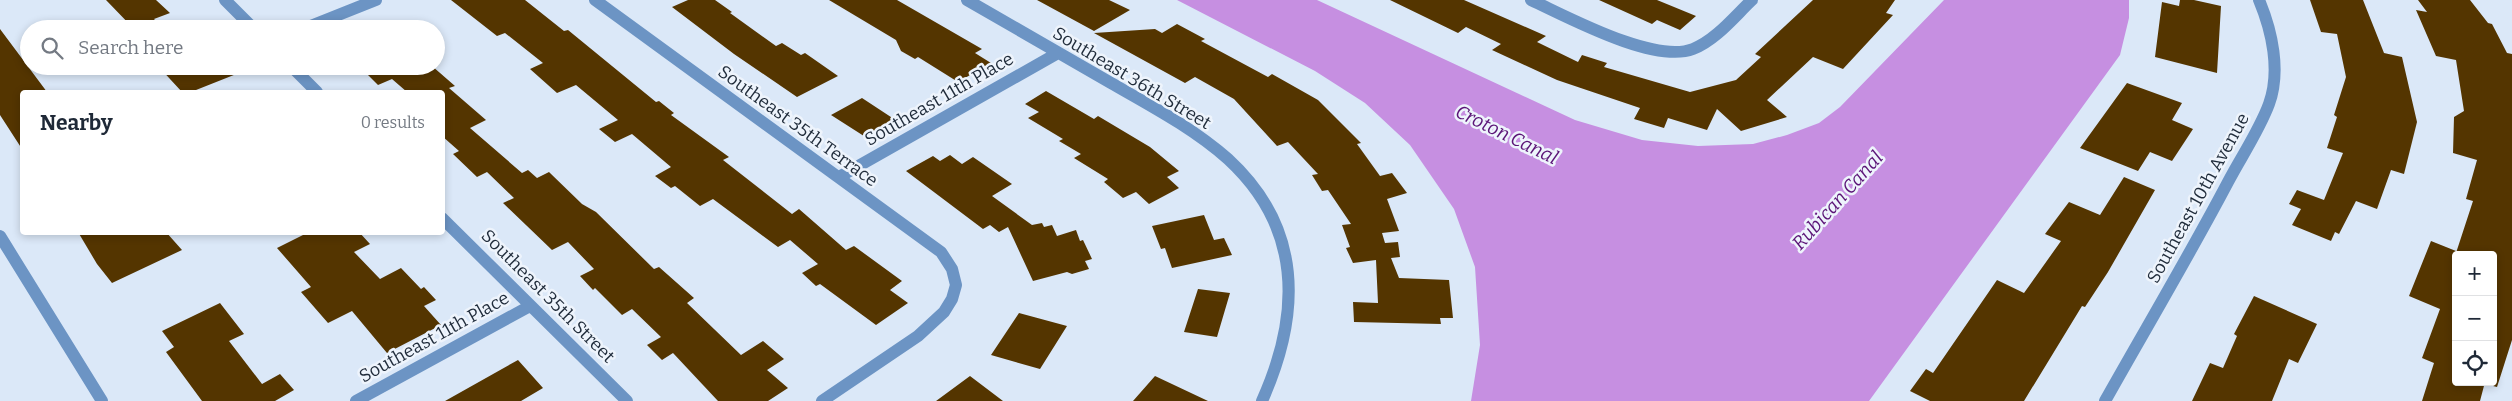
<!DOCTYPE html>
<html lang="en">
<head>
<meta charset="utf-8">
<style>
  body { margin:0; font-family:Bitter,serif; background:#f2f2f3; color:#1f2937 }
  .controls { position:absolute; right:15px; bottom:15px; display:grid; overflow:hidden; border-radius:5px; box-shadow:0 2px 8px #0003 }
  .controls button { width:45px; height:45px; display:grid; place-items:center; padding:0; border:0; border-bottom:1px solid #e0e1e3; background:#fff; color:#1f2937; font:25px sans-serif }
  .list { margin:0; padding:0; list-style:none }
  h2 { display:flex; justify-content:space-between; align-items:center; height:65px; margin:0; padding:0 20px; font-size:21px }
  h2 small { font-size:16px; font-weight:400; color:#747a83 }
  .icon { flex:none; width:28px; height:28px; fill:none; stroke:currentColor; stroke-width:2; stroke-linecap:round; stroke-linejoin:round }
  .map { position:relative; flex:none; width:2512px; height:401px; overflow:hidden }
  .search { position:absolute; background:#fff; box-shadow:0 2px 8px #0003; left:20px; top:20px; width:425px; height:55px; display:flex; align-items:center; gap:12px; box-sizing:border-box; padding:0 18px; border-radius:28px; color:#747a83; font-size:19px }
  .panel { position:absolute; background:#fff; box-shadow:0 2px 8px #0003; left:20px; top:90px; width:425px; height:145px; border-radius:5px }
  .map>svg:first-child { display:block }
  .water { fill:#c68fe1 }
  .building { fill:#543500 }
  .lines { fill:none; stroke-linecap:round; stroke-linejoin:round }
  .street { stroke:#6c94c4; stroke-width:12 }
  .labels { text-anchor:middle; stroke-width:5; stroke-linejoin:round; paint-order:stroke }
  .street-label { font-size:18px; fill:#1f2b3a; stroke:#eef4fc }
  .water-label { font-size:19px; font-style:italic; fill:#5b1477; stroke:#eef4fc }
</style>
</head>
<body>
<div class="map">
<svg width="2512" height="401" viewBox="0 0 2512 401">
  <rect width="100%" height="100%" fill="#dbe8f8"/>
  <path class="water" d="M1177,0h140l258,120 67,20 56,6 55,-2 34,-9 32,-12 21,-16 104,-107h185v18l-9,37 -251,346h-398l9,-56 -5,-78 -21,-58 -44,-64 -45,-42 -50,-32z"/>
  <path class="building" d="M106,0h50l14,13 -16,6 9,10h-29z
    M451,0h74l39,31 4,-1 88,72 3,-1 15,12 -3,2 58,42 -6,3 69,54 7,-5 47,41 8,-4 48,35 -12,9 18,13 -32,22 -56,-41 -4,2 -14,-13 16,-9 -28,-24 -12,7 -65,-48 -13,7 -25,-20 -4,2 -16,-12 16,-9 -39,-33 -17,8 -16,-13 19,-9 -42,-35 -19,8 -27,-24 13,-6 -38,-30 -8,3z
    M688,0h27l17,12 -2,1 46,33 6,-3 19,12 4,-2 33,23 -41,21 -63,-43 -62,-47z
    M829,0h68l85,49 -7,4 16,10 -33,19 -40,-25 -3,2 -14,-8 -5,-11z
    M1037,0h72l21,10 -36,21z
    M1390,0h74l82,36 -9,6 41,20 4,-7 25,8 -3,4 86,25 46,-12 25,-23 -6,-3 58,-54h82l-9,13 7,2 -50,54 -30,-12 -46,43 20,17 -46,14 -24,-22 -10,21 -39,-12 -4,10 -30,-9 6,-11 -83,-28 -65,-30 9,-6 -35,-17 -8,6z
    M1599,0h58l39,16 -16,14 -23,-10 -5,4z
    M2180,0h14l27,6 -4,67 -62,-16 7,-55 17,4z
    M2310,0h53l21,53 18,4 15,65 -13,52 -13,-4 -14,39 -21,-8 -17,33 -4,-2 -4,9 -39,-16 9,-16 -12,-5 8,-14 27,10 19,-47 -16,-5 10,-31 -3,-2 12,-38 -9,-43 -16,-2z
    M2418,0h52l18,23 4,1 15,29 5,1v286l-15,47 -4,-1v-131h-37v127h29l-5,19h-58l12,-38 -12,-5 18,-49 -31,-13 22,-55 25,10v2l17,-52 -7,-2 11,-39 -24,-7 1,-36 10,-6 -8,-51 -20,-4 -20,-46 11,2z
    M1177,24l28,15 -4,2 67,36 4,-3 46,26 43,43 -4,1 23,32 12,-3 15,20 -20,6 12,32 -17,2 3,10 13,-1 2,15 -9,1 8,20 50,2 4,38h-13l1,6 -87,-2 -1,-20 25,1 -2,-43 -23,3 -7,-15 4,-1 -8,-22 9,-1 -23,-34 -6,1 -10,-16 6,-1 -30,-32 -11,4 -43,-47 -39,-22 -10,6 -91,-50 61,-4 7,4z
    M0,29l47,63h-25v57l-22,-34z
    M158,66h95l1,1 -63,25h-9z
    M359,66h73l23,20 -6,2 37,32 -16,8 52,45 6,-3 9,8 12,-6 33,32 14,8 58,57 5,-2 35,31 -7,5 54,52 22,-14 21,18 -17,11 21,18 -20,13h-50l-45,-48 -11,7 -15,-15 14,-8 -29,-28 -10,6 -27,-27 -2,2 -13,-14 14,-7 -26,-27 -16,8 -49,-47 11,-5 -27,-26 -10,5 -24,-23 6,-3 -17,-15v-45l-35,1 -15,-13 -14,6z
    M2127,83l55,20 -10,17 21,9 -21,32 -22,-9 -12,19 -58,-23z
    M1046,91l48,28 4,-3 52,31 29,24 -12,6 12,11 -30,16 -13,-12 -13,6 -19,-16 4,-3 -34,-21 7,-4 -22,-13 4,-2 -35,-21 11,-6 -14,-8z
    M862,98l35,23 -30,17 -36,-23z
    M950,155l12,9 11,-7 39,27 -20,12 40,29 10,-2 2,4 8,-2 5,11 19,-6 4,11 3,-1 9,19 -7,2 4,8 -17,5 -5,-2 -34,9 -25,-54 -9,5 -9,-7 -7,4 -77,-58 27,-15 7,5z
    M2124,177l31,13 -47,82 -23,35 -3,-1 -58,95h-94l-20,-10 16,-22 7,4 64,-93 27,13 37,-52 -16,-7 24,-32 31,13z
    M1204,215l10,25 10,-2 8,17 -60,13 -7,-20 -4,1 -9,-23z
    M78,232h88l16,18 -70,33 -15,-19z
    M309,232h50l11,12 -16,8 26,27 21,-11 20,21 3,-2 12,13 -12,6 17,19 -54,28 -35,-42 -24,12 -27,-31 10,-5 -34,-39z
    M1198,289l32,4 -13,44 -33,-5z
    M2254,296l63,28 -19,39 -9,-4 -17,42h-80l18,-38 13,5 14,-32 -3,-2z
    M220,303l24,31 -15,7 33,43 18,-10 14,16 -19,11h-73l-36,-49 8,-5 -12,-16z
    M1019,313l48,13 -27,43 -49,-14z
    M518,360l25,28 -22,13h-76z
    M970,376l33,25h-67z
    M1155,376l53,25h-75z"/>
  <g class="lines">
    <path class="street" d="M225,0l29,29
      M595,0l346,252 11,17 4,16 -4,14 -8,13 -26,24 -96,65
      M967,0c48,28 96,55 144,83 40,23 82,45 117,76 75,69 73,155 34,242
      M1531,0c37,17 123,64 162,49 23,-9 42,-33 59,-49
      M303,29l73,-29
      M291,66l26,26
      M839,177l219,-124
      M442,218l185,183
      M0,236l102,165
      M356,401l174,-95
      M2105,401c41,-73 84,-145 123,-219 13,-25 31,-51 41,-78 12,-33 3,-73 -10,-104"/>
  </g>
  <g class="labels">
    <g class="street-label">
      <text transform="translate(1132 78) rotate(31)" y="6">Southeast 36th Street</text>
      <text transform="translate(939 99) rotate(-30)" y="6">Southeast 11th Place</text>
      <text transform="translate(798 126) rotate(36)" y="6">Southeast 35th Terrace</text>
      <text transform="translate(2198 198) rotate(-61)" y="6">Southeast 10th Avenue</text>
      <text transform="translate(548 296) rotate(45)" y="6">Southeast 35th Street</text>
      <text transform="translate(434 337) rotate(-29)" y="6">Southeast 11th Place</text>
    </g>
    <g class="water-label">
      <text transform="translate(1507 134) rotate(26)" y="7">Croton Canal</text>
      <text transform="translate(1837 200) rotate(-48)" y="7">Rubican Canal</text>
    </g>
  </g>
</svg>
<div class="controls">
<button>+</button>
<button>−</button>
<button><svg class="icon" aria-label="locate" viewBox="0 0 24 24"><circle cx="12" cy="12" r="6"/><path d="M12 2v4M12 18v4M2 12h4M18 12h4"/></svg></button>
</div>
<div class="search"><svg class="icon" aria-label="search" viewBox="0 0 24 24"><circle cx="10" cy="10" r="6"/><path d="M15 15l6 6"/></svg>Search here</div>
<section class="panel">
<h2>Nearby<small>0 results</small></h2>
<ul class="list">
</ul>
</section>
</div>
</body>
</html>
